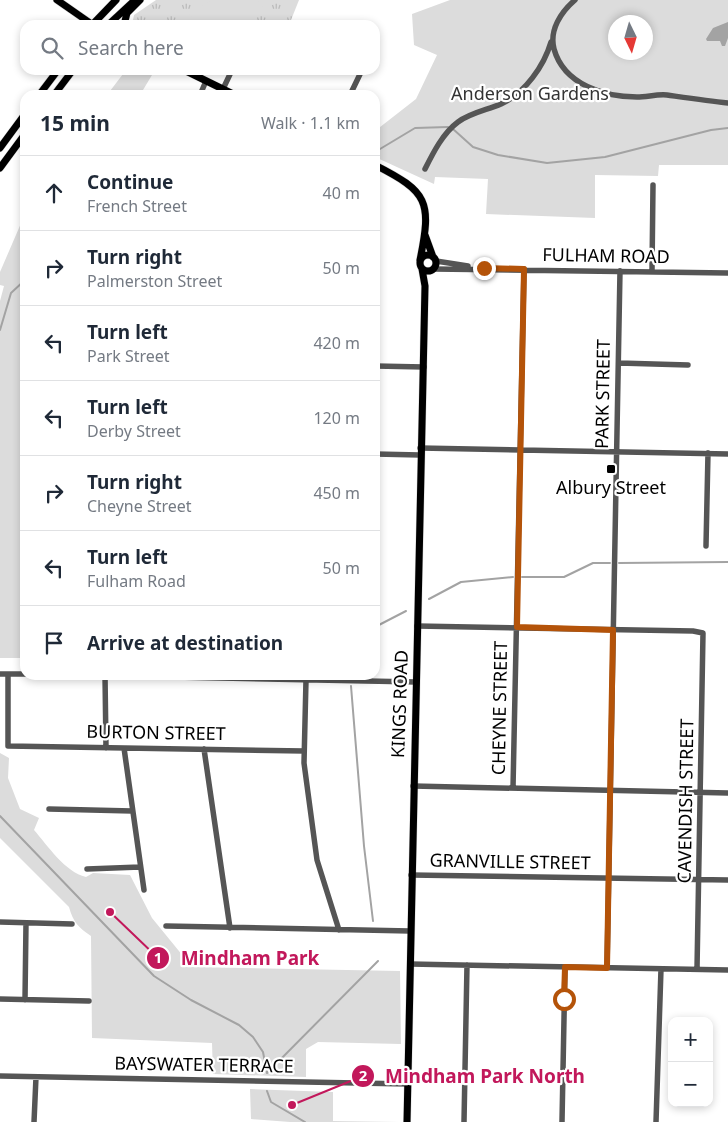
<!DOCTYPE html>
<html lang="en">
<head>
<meta charset="utf-8">
<style>
  body { margin:0; font-family:"Noto Sans",sans-serif; background:#f2f2f3; color:#1f2937 }
  .controls { position:absolute; right:15px; bottom:15px; display:grid; overflow:hidden; border-radius:10px; box-shadow:0 2px 8px #0003 }
  .controls button { width:45px; height:45px; display:grid; place-items:center; padding:0; border:0; border-bottom:1px solid #e0e1e3; background:#fff; color:#1f2937; font:25px sans-serif }
  .compass { position:absolute; left:608px; top:15px; width:45px; height:45px; border-radius:50%; background:#fff; box-shadow:0 2px 8px #0003; rotate:175deg }
  .stop { position:absolute; width:15px; height:15px; margin:-11px; border:4px solid #b45309; border-radius:50%; background:#fff }
  .stop.end { background:#b45309; border-color:#fff; box-shadow:0 1px 5px #0008 }
  .list { margin:0; padding:0; list-style:none }
  h2 { display:flex; justify-content:space-between; align-items:center; height:65px; margin:0; padding:0 20px; font-size:21px }
  h2 small { font-size:16px; font-weight:400; color:#747a83 }
  .list li { display:grid; grid-template-columns:32px 1fr auto; gap:15px; align-items:center; box-sizing:border-box; height:75px; padding:0 20px; border-top:1px solid #e0e1e3 }
  .list b { display:block; font-size:19px; white-space:nowrap }
  .list p { margin:0; font-size:16px; white-space:nowrap; color:#747a83 }
  .list em { font-size:16px; font-style:normal; color:#747a83 }
  .icon { flex:none; width:28px; height:28px; fill:none; stroke:currentColor; stroke-width:2; stroke-linecap:round; stroke-linejoin:round }
  .map { position:relative; flex:none; width:728px; height:1122px; overflow:hidden }
  .search { position:absolute; background:#fff; box-shadow:0 2px 8px #0003; left:20px; top:20px; width:360px; height:55px; display:flex; align-items:center; gap:12px; box-sizing:border-box; padding:0 18px; border-radius:15px; color:#747a83; font-size:19px }
  .panel { position:absolute; background:#fff; box-shadow:0 2px 8px #0003; left:20px; top:90px; width:360px; height:590px; border-radius:15px }
  .map>svg:first-child { display:block }
  .grass { fill:url(#grass-tufts) }
  .green { fill:#dcdcdc; fill-rule:evenodd }
  .water { fill:#a3a3a3 }
  .lines { fill:none; stroke-linecap:round; stroke-linejoin:round }
  .stream { stroke:#a3a3a3; stroke-width:2 }
  .major-casing { stroke:#dbdbdb; stroke-width:8 }
  .minor { stroke:#555; stroke-width:5.5 }
  .major { stroke:#000; stroke-width:7 }
  .route { stroke:#b45309; stroke-width:6 }
  .poi-dot { fill:#000; stroke:#fff; stroke-width:2 }
  .labels { text-anchor:middle; stroke-width:4.5; stroke-linejoin:round; paint-order:stroke }
  .park-label { font-size:18px; fill:#333; stroke:#fff }
  .street-label { font-size:18px; fill:#000; stroke:#fff }
  .poi-label { font-size:18px; fill:#000; stroke:#fff }
  .leader { fill:none; stroke:#c2185b; stroke-width:2 }
  .callout-dot { fill:#c2185b; stroke:#fff; stroke-width:2 }
  .mark-label { font-size:15px; text-anchor:middle; font-weight:bold; fill:#fff }
  .callout-label { font-size:19px; text-anchor:middle; font-weight:bold; fill:#c2185b; stroke:#fff; stroke-width:4.5; stroke-linejoin:round; paint-order:stroke }
</style>
</head>
<body>
<div class="map">
<svg width="728" height="1122" viewBox="0 0 728 1122">
  <defs>
    <pattern id="grass-tufts" width="24" height="20" patternUnits="userSpaceOnUse" patternTransform="scale(1.25)"><rect width="24" height="20" fill="#dcdcdc"/><path d="M3 7l-1-3M5 7V3M7 7l1-3M15 17l-1-3M17 17v-4M19 17l1-3" fill="none" stroke="#bbb"/></pattern>
  </defs>
  <rect width="100%" height="100%" fill="#fff"/>
  <path class="grass" d="M156,0h143l-10,25h-157l2,-10z"/>
  <path class="green" d="M211,0h47l5,8 -29,17h-38l-7,-12z
    M450,0h278v165h-69l-1,11 -63,-1v43l-109,-4 2,-35 -53,-2 -1,7 -59,-27v-26l41,-32 21,-44 -23,-10 -2,-31zM616,22h30v30h-30z
    M126,70h29l-15,25h-33z
    M25,214v444h-25v-357l4,-15 -4,-1v-13z
    M0,753l9,5 -1,20 12,31 19,9 -5,12c14,16 31,42 52,47l7,-4 37,2 22,43 40,49 208,4 1,73 -83,-2 -12,7v28l-93,-3 -1,-31 -120,-5 -1,-102c-12,-8 -18,-14 -22,-29l-69,-69z
    M250,1089l83,3v29l67,1h-110l-39,-3z"/>
  <path class="water" d="M728,22v16l-3,8h-3l-2,-5h-13l-1,-2 7,-11z"/>
  <g class="lines">
    <path class="stream" d="M453,129l20,18 25,8 49,8 58,-6 106,-27 17,-2
      M375,152l40,-24 33,-1
      M0,330l11,-37 14,-13
      M619,563l109,-1
      M522,577h42l29,-14h17
      M429,599l32,-17 52,-5
      M375,627l31,-16
      M351,686l13,160 9,75
      M0,816l154,160 37,24 48,25 14,12 10,15 4,21
      M267,1073l111,-112
      M267,1091l4,11 34,20"/>
    <defs>
      <path id="major" d="M57,0l36,25
        M92,25l24,-25
        M108,25l27,-25
        M124,25l3,-12 13,-13
        M184,70l51,25
        M39,95l19,-25
        M54,95l19,-25
        M0,148l25,-34
        M375,165c53,27 57,36 45,95
        M0,168l25,-34
        M425,235l8,22
        M420 263a8 8 0 1 1 16 0a8 8 0 1 1-16 0Z
        M407,1122l18,-836 -3,-17"/>
    </defs>
    <use href="#major" class="major-casing"/>
    <path class="minor" d="M575,0c-14,12 -26,30 -21,49 10,36 51,48 83,48 10,0 20,-3 30,-2 21,3 41,6 61,8
      M223,89l9,-19
      M200,95l6,-14
      M350,95l12,-25
      M425,169c8,-16 18,-36 33,-47 12,-9 29,-12 43,-18 24,-11 43,-38 50,-62
      M436,261l32,5
      M433,269l295,4
      M652,271l1,-86
      M619,363l69,2
      M375,366l49,1
      M420,448l308,6
      M375,454l45,1
      M706,546l2,-93
      M417,626l276,5 10,2 -6,336
      M0,674h25
      M8,674v72l296,5
      M78,675l338,7
      M105,675l1,73
      M306,680l-2,83 13,97 22,70
      M124,748l20,142
      M204,749l26,179
      M413,786l315,7
      M513,788l11,-519
      M49,809l83,2
      M87,869l53,-2
      M411,875l317,5
      M0,922l72,2
      M166,926l244,5
      M410,964l318,6
      M607,968l13,-697
      M0,999l89,2
      M25,1000l1,-77
      M0,1076l408,8
      M34,1122l2,-45
      M464,1122l3,-157
      M562,1122l3,-155
      M656,1122l5,-153"/>
    <use href="#major" class="major"/>
  </g>
  <g class="lines">
    <path class="route" d="M484,268l40,1 -7,358 96,3 -6,338 -42,-1 -1,32"/>
  </g>
  <rect class="poi-dot" x="606" y="464" width="10" height="10" rx="2.5"/>
  <g class="labels">
    <g class="park-label">
      <text x="530" y="100">Anderson Gardens</text>
    </g>
    <g class="street-label">
      <text transform="translate(606 256) rotate(1)" y="6">FULHAM ROAD</text>
      <text transform="translate(603 394) rotate(-89)" y="6">PARK STREET</text>
      <text transform="translate(400 704) rotate(-88)" y="6">KINGS ROAD</text>
      <text transform="translate(500 708) rotate(-89)" y="6">CHEYNE STREET</text>
      <text transform="translate(156 733) rotate(1)" y="6">BURTON STREET</text>
      <text transform="translate(686 801) rotate(-89)" y="6">CAVENDISH STREET</text>
      <text transform="translate(510 862) rotate(1)" y="6">GRANVILLE STREET</text>
      <text transform="translate(204 1065) rotate(1)" y="6">BAYSWATER TERRACE</text>
    </g>
    <g class="poi-label">
      <text x="611" y="494">Albury Street</text>
    </g>
  </g>
  <path class="leader" d="M110 912L158 958M292 1105L363 1076"/>
  <g class="callout-dot">
    <circle cx="110" cy="912" r="5"/>
    <circle cx="292" cy="1105" r="5"/>
    <circle cx="158" cy="958" r="12"/>
    <circle cx="363" cy="1076" r="12"/>
  </g>
  <g class="mark-label">
    <text x="158" y="963">1</text>
    <text x="363" y="1081">2</text>
  </g>
  <g class="callout-label">
    <text x="250" y="965">Mindham Park</text>
    <text x="485" y="1083">Mindham Park North</text>
  </g>
</svg>
<div class="controls">
<button>+</button>
<button>−</button>
</div>
<svg class="compass" viewBox="-18 -18 36 36"><path d="M0-13l5 13h-10z" fill="#e53935"/><path d="M0 13l5-13h-10z" fill="#747a83"/></svg>
<div class="stop" style="left:564px;top:999px"></div>
<div class="stop end" style="left:484px;top:268px"></div>
<div class="search"><svg class="icon" aria-label="search" viewBox="0 0 24 24"><circle cx="10" cy="10" r="6"/><path d="M15 15l6 6"/></svg>Search here</div>
<section class="panel">
<h2>15 min<small>Walk · 1.1 km</small></h2>
<ul class="list">
<li><svg class="icon" aria-label="ahead" viewBox="0 0 24 24"><path d="M12 20V5M6 11l6-6 6 6"/></svg><div><b>Continue</b><p>French Street</p></div><em>40 m</em></li>
<li><svg class="icon" aria-label="right" viewBox="0 0 24 24"><path d="M7 20v-9h11M14 6l5 5-5 5"/></svg><div><b>Turn right</b><p>Palmerston Street</p></div><em>50 m</em></li>
<li><svg class="icon" aria-label="left" viewBox="0 0 24 24"><path d="M17 20v-9H6M10 6l-5 5 5 5"/></svg><div><b>Turn left</b><p>Park Street</p></div><em>420 m</em></li>
<li><svg class="icon" aria-label="left" viewBox="0 0 24 24"><path d="M17 20v-9H6M10 6l-5 5 5 5"/></svg><div><b>Turn left</b><p>Derby Street</p></div><em>120 m</em></li>
<li><svg class="icon" aria-label="right" viewBox="0 0 24 24"><path d="M7 20v-9h11M14 6l5 5-5 5"/></svg><div><b>Turn right</b><p>Cheyne Street</p></div><em>450 m</em></li>
<li><svg class="icon" aria-label="left" viewBox="0 0 24 24"><path d="M17 20v-9H6M10 6l-5 5 5 5"/></svg><div><b>Turn left</b><p>Fulham Road</p></div><em>50 m</em></li>
<li><svg class="icon" aria-label="arrive" viewBox="0 0 24 24"><path d="M6 21V4h12l-3 4 3 4H6"/></svg><div><b>Arrive at destination</b></div></li>
</ul>
</section>
</div>
</body>
</html>
